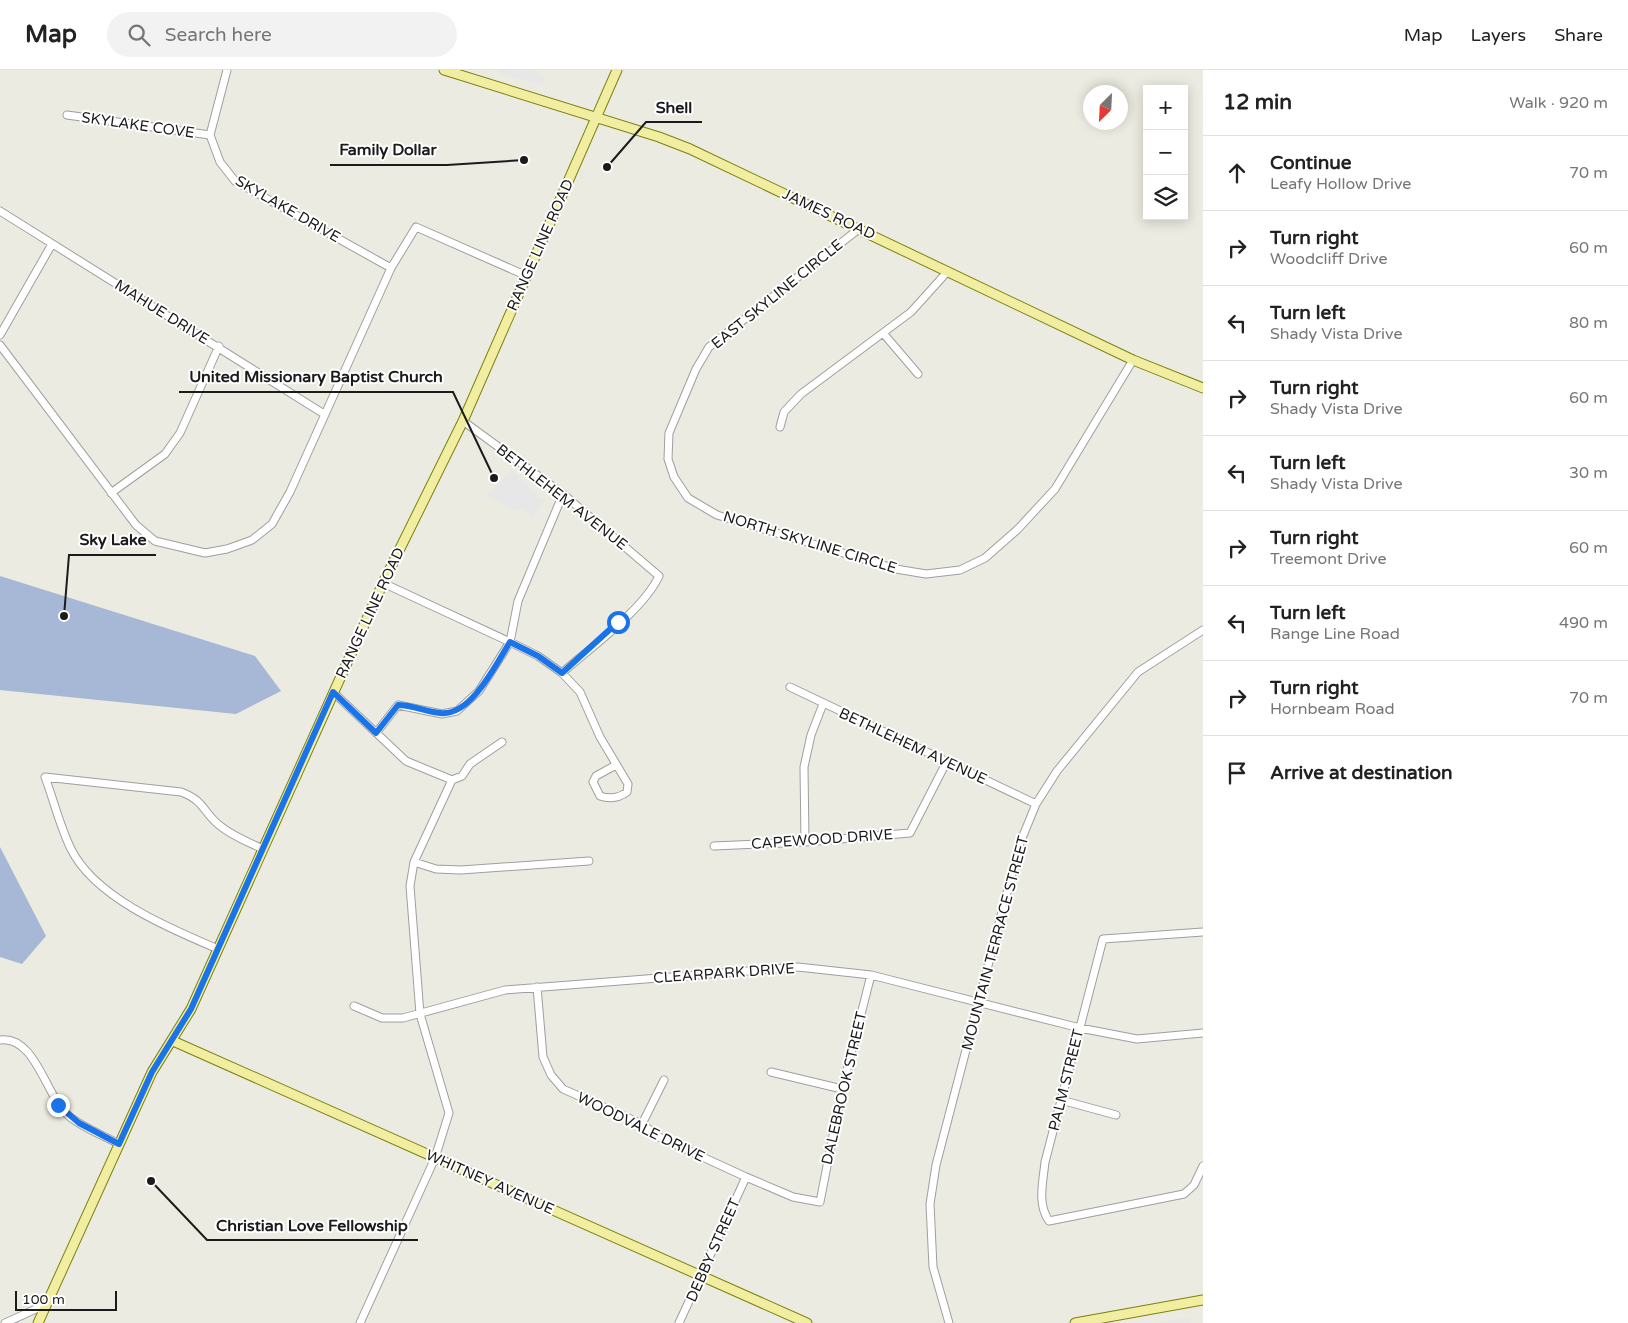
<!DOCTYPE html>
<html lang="en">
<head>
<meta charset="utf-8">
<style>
  body { margin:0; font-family:"Varela Round",sans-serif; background:#f2f2f2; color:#222 }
  .controls { position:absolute; right:15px; top:15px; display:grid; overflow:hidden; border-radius:0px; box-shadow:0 2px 12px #0003 }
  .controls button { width:45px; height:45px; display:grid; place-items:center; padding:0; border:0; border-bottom:1px solid #e0e0e0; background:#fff; color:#222; font:25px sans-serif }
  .compass { position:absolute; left:1083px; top:15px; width:45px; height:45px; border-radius:50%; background:#fff; box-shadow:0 2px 12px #0003; rotate:204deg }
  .scale { position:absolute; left:15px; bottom:12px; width:102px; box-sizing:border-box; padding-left:5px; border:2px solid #1b1b1b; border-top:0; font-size:14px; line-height:18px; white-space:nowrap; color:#1b1b1b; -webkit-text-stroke:4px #fff; paint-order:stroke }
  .stop { position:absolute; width:15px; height:15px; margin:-11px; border:4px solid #1a73e8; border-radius:50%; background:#fff }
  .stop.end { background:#1a73e8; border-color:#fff; box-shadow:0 1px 5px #0008 }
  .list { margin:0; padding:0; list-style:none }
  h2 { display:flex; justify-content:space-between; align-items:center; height:65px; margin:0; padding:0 20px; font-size:21px }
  h2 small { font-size:16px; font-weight:400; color:#767676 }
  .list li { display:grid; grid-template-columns:32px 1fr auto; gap:15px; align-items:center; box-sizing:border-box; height:75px; padding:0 20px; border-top:1px solid #e0e0e0 }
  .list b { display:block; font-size:19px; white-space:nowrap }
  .list p { margin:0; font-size:16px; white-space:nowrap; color:#767676 }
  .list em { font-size:16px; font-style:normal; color:#767676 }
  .icon { flex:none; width:28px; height:28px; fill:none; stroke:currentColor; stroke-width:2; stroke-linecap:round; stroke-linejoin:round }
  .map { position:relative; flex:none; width:1203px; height:1253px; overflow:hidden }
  header { display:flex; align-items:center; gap:30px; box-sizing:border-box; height:70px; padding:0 25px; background:#fff; border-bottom:1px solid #e0e0e0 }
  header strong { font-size:24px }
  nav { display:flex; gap:28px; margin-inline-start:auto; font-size:18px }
  .search { width:350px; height:45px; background:#f2f2f2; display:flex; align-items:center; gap:12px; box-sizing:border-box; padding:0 18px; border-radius:28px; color:#767676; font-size:19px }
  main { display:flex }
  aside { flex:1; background:#fff }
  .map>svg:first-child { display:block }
  .parking { fill:#e7e7e7 }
  .water { fill:#a6b8d5 }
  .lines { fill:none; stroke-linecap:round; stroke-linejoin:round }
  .minor-casing { stroke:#9f9f9f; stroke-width:9 }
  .major-casing { stroke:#7b8210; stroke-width:11 }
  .minor { stroke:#fff; stroke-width:7 }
  .major { stroke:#f1eda1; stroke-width:9 }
  .route { stroke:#1a73e8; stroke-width:6 }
  .labels { text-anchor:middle; stroke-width:4; stroke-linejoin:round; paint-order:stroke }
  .street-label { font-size:15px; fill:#1b1b1b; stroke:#fff }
  .leader { fill:none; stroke:#1b1b1b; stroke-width:2 }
  .callout-dot { fill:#1b1b1b; stroke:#fff; stroke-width:2 }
  .callout-label { font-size:16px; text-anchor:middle; font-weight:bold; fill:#1b1b1b; stroke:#fff; stroke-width:4; stroke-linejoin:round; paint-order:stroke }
</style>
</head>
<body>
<header>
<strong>Map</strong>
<div class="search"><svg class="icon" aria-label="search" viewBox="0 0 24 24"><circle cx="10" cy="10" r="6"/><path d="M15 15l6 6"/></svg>Search here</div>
<nav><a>Map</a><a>Layers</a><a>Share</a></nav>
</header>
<main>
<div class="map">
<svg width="1203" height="1253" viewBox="0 0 1203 1253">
  <rect width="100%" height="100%" fill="#ebebe1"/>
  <path class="parking" d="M500,0h32l14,7 -4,8 -43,-12z
    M512,400l28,28 5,2 -13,17 -9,-7h-9l-27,-14z
    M1190,1247l1,6h-35z"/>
  <path class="water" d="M0,506l255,80 26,35 -45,23 -236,-24z
    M0,777l46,89 -24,28 -22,-7z"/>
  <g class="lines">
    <defs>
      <path id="minor" d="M227,0l-17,65 10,27 15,19 156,87
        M67,45l143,20
        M0,141l324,203
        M860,158l-151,119 -13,22 -27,64 -1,26 6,18 14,21 29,17 179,54 30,5 34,-4 25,-12 32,-28 38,-41 78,-129
        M883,263l35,41
        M0,265l52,-91
        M0,275l136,180 19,16 50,12 22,-4 25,-9 20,-16 18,-32 101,-224 25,-41 111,49
        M463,351l100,73 96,82c-15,33 -69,72 -97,97
        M780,357l4,-15 17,-18 110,-82 37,-41
        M111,423l54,-39 15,-21 39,-87
        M383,513l127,59 28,14 24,17 18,19 20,45 28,47 -1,8c-8,6 -18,7 -27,4l-7,-14 3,-6 20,-11
        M790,617l246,117
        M333,622l73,69 46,19
        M376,663l22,-28 44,9 15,-3 22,-20 31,-49 8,-41 45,-107
        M452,710l10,-4 8,-12 32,-22
        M805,772l-1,-75 7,-32 12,-31
        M714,776l91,-4 105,-9 36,-70
        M414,792l22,7 25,1 128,-9
        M1203,862l-100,7 -58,223c-2,20 -8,42 4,59l135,-27 10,-9 9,-19
        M218,879c-47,-20 -123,-51 -147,-100 -11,-22 -17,-48 -26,-72l136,15c24,9 21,19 38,33 13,11 29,17 44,24
        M537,917l6,70 8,18 12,14 79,35 17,13 87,40 47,20 27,5 22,-113 29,-114
        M354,936l28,12h21l102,-28 293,-23 73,8 209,53 57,11 66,-6
        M0,970c36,-5 46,58 69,76 14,12 34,19 50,28
        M771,1002l71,17
        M1061,1030l55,15
        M642,1054l22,-44
        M5,1253l42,-19
        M360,1253l75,-165 14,-45 -29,-99 -10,-128 4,-24 38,-82
        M679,1253l67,-146
        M949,1253l-16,-56 -3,-63 6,-39 84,-322 16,-39 21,-33 81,-99 65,-42"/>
      <path id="major" d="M444,0l215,67 31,12 443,211 70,28
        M173,971l634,282
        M38,1253l114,-251 39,-63 192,-426 80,-162 154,-351
        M1075,1253l128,-23"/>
    </defs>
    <use href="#minor" class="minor-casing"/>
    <use href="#major" class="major-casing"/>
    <use href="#minor" class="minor"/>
    <use href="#major" class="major"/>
  </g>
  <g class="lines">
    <path class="route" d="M58,1035l21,18 40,21 33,-72 39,-63 142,-317 43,41 22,-28c15,0 28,7 42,8 31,4 56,-49 70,-71l28,14 24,17 56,-51"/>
  </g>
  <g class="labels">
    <g class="street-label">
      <text transform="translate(138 55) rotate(8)" y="5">SKYLAKE COVE</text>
      <text transform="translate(288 139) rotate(30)" y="5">SKYLAKE DRIVE</text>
      <text transform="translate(829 144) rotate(25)" y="5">JAMES ROAD</text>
      <text transform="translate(540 175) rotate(-66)" y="5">RANGE LINE ROAD</text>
      <text transform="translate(777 224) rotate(-39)" y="5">EAST SKYLINE CIRCLE</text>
      <text transform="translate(162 242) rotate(32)" y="5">MAHUE DRIVE</text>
      <text transform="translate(562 427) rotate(38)" y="5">BETHLEHEM AVENUE</text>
      <text transform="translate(810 472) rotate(17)" y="5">NORTH SKYLINE CIRCLE</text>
      <text transform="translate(370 543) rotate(-65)" y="5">RANGE LINE ROAD</text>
      <text transform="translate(913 676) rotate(25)" y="5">BETHLEHEM AVENUE</text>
      <text transform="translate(822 769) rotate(-4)" y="5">CAPEWOOD DRIVE</text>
      <text transform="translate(995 873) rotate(-75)" y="5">MOUNTAIN TERRACE STREET</text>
      <text transform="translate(724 903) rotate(-4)" y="5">CLEARPARK DRIVE</text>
      <text transform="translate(1066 1010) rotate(-76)" y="5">PALM STREET</text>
      <text transform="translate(844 1018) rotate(-77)" y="5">DALEBROOK STREET</text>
      <text transform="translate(641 1057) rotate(26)" y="5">WOODVALE DRIVE</text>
      <text transform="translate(490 1112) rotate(24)" y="5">WHITNEY AVENUE</text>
      <text transform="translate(713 1180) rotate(-66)" y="5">DEBBY STREET</text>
    </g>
  </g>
  <path class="leader" d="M607 97L646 52H702M524 90L447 95H330M494 408L453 322H179M64 546L69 485H156M151 1111L207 1170H418"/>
  <g class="callout-dot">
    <circle cx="607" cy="97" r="5"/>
    <circle cx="524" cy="90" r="5"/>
    <circle cx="494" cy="408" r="5"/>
    <circle cx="64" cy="546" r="5"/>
    <circle cx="151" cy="1111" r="5"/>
  </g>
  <g class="callout-label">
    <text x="674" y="43">Shell</text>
    <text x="388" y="85">Family Dollar</text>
    <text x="316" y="312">United Missionary Baptist Church</text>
    <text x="113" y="475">Sky Lake</text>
    <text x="312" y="1161">Christian Love Fellowship</text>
  </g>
</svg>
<div class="controls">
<button>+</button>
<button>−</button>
<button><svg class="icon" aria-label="layers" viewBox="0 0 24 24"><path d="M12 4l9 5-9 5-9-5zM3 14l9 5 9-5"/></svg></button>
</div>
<svg class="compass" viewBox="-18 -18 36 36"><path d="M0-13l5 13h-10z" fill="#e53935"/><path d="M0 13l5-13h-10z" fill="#767676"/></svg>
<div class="scale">100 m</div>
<div class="stop" style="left:618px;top:552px"></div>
<div class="stop end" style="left:58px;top:1035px"></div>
</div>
<aside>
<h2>12 min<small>Walk · 920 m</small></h2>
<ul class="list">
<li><svg class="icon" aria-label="ahead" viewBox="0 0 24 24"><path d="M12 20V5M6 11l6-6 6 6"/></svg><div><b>Continue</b><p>Leafy Hollow Drive</p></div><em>70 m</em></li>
<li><svg class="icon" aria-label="right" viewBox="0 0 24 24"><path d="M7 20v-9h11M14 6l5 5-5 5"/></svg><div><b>Turn right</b><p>Woodcliff Drive</p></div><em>60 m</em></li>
<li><svg class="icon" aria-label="left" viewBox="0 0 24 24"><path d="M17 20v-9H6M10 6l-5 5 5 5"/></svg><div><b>Turn left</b><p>Shady Vista Drive</p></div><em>80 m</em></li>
<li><svg class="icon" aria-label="right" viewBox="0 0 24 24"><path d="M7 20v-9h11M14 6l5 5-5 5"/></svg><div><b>Turn right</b><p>Shady Vista Drive</p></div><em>60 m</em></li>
<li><svg class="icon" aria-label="left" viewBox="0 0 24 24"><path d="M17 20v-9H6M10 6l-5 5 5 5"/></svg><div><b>Turn left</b><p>Shady Vista Drive</p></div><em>30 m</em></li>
<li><svg class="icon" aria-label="right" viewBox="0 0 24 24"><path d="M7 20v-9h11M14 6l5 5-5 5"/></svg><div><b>Turn right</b><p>Treemont Drive</p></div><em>60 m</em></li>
<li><svg class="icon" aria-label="left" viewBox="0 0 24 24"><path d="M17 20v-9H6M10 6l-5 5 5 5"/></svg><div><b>Turn left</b><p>Range Line Road</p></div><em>490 m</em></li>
<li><svg class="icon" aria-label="right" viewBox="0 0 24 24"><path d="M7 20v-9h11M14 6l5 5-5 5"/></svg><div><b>Turn right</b><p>Hornbeam Road</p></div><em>70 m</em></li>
<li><svg class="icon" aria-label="arrive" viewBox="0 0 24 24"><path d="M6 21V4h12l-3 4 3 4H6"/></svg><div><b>Arrive at destination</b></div></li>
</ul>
</aside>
</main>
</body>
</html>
